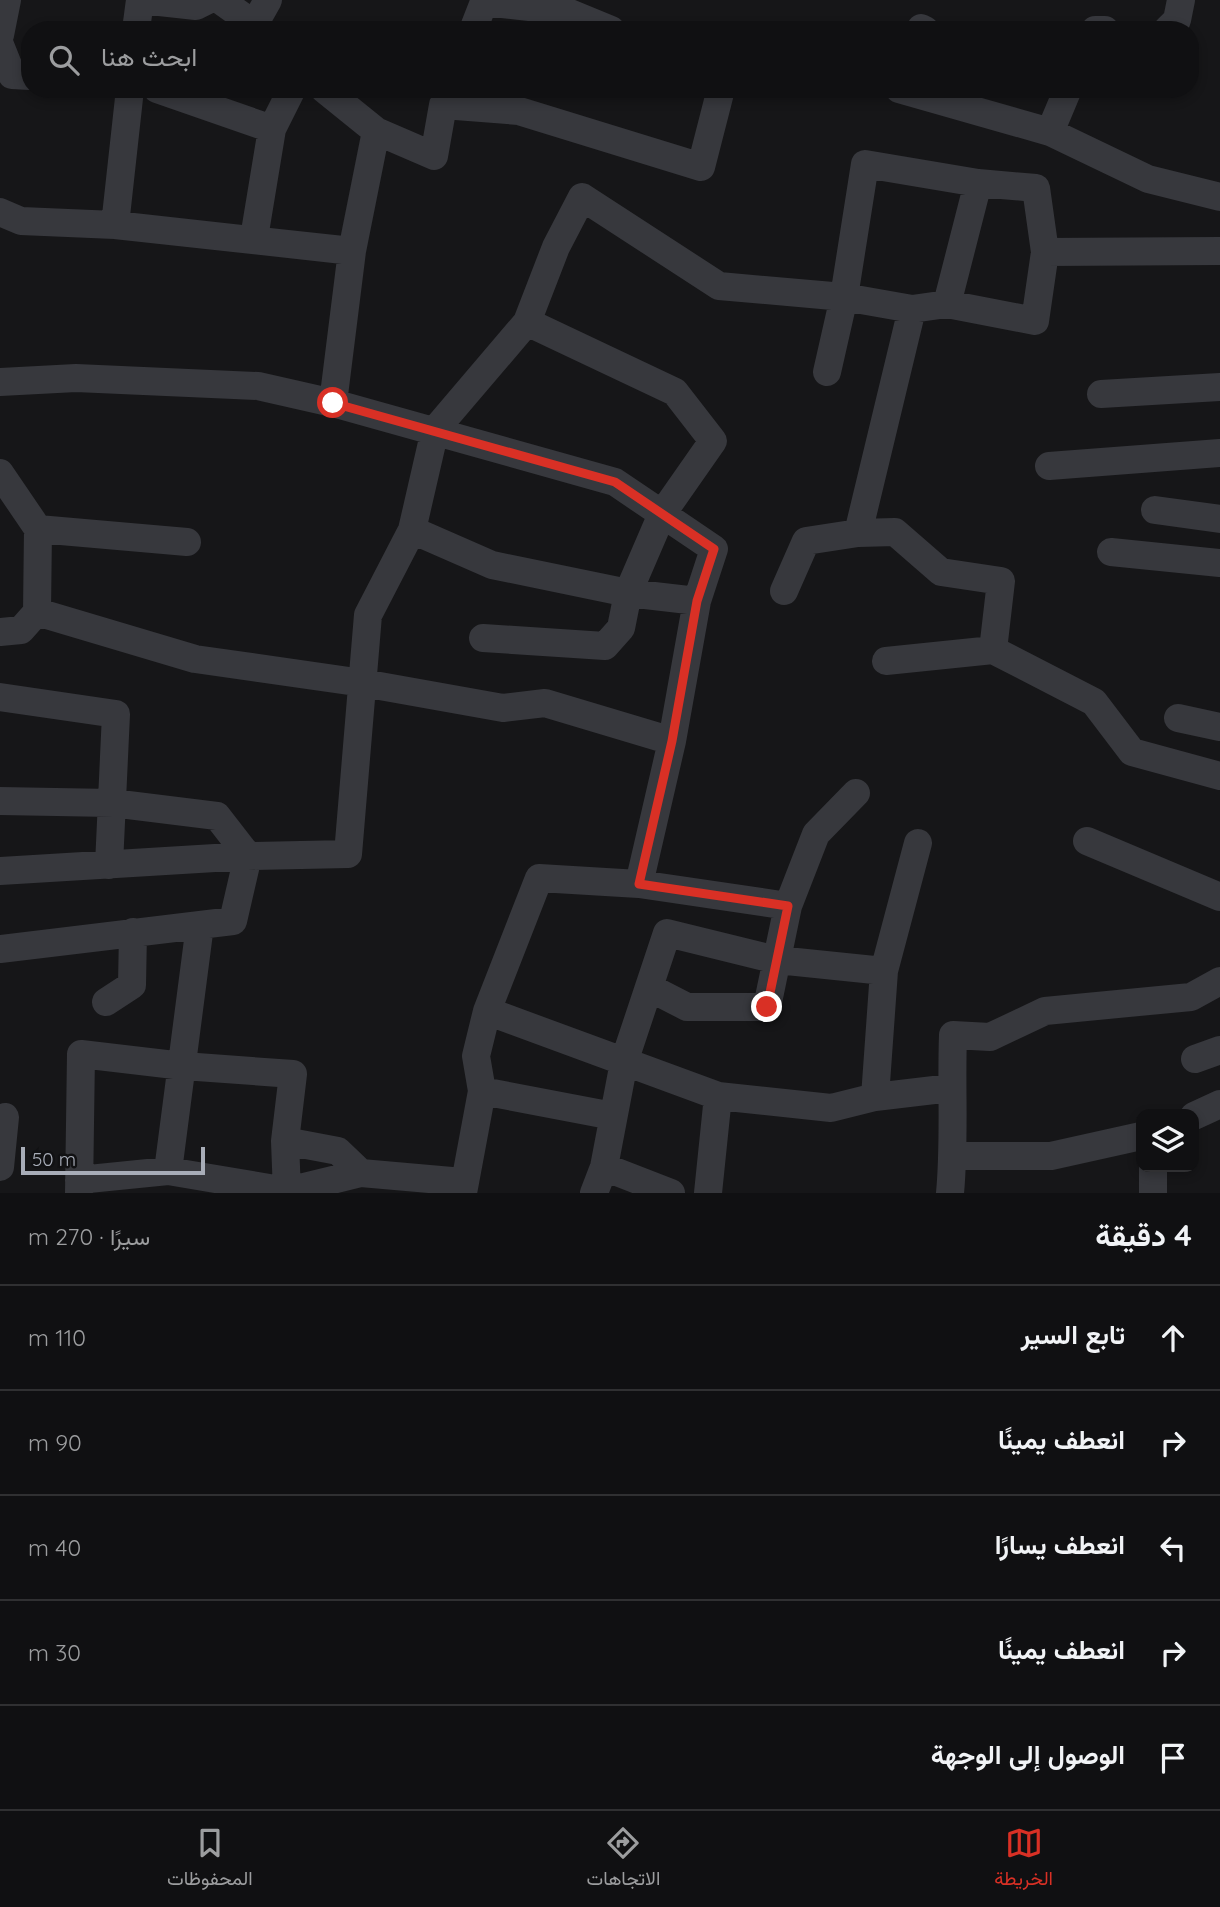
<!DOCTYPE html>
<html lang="ar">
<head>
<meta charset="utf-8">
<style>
  body { margin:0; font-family:Quicksand,Vazirmatn,sans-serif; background:#1e1e20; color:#f1f3f6; direction:rtl }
  .controls { position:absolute; right:21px; bottom:21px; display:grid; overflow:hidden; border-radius:14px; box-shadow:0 4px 10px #0003 }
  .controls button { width:63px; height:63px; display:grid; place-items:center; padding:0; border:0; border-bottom:2px solid #303032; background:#101012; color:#f1f3f6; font:35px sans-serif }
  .scale { position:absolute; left:21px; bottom:18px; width:184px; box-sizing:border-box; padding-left:7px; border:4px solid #a8adb8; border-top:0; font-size:19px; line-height:24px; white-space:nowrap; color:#a8adb8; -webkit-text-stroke:5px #111113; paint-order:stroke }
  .stop { position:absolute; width:21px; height:21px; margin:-16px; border:5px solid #d93025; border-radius:50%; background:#fff }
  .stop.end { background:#d93025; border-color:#fff; box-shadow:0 2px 7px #0008 }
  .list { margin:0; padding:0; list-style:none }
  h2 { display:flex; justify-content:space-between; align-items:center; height:91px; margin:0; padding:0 28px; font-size:30px }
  h2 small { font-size:23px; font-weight:400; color:#9c9d9f }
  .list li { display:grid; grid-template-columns:46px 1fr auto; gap:21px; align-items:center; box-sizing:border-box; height:105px; padding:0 28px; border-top:2px solid #303032 }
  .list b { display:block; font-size:26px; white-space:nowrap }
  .list em { font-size:23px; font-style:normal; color:#9c9d9f }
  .icon { flex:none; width:38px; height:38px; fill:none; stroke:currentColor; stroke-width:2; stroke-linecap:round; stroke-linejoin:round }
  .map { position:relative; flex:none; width:1220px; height:1193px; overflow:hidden; direction:ltr }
  .search { position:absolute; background:#101012; box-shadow:0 4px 10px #0003; left:21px; right:21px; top:21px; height:77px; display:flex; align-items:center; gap:18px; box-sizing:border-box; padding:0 24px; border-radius:28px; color:#9c9d9f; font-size:26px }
  .sheet { height:616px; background:#101012 }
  nav { display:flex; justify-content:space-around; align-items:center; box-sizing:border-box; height:98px; border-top:2px solid #303032; background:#101012; font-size:19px; color:#9c9d9f }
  nav a { display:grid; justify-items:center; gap:4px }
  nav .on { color:#d93025 }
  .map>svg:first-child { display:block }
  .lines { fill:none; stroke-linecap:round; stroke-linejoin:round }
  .street { stroke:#37383d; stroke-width:28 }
  .route { stroke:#d93025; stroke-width:9 }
</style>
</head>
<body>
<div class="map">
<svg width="1220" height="1193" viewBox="0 0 1220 1193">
  <rect width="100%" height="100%" fill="#161618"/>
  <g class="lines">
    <path class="street" d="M141,0l55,6 12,-6
      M220,0l42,30
      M255,23l13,-23
      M921,28l4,2
      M136,30l4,-30
      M473,30l11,-28 81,9 46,19
      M1095,30h10
      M1167,30l10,-10 4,-20
      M0,35l7,-35
      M0,45l12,30 18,1
      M157,89l115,40
      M324,89l52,42 58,25 9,-51 7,-16
      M899,89l151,43 98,47 72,18
      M443,105l76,6 182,56 20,-78
      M1050,132l18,-43
      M0,212l21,9 94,4 237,26
      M115,225l15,-136
      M254,238l18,-109 20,-40
      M1045,252l175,-1
      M947,304l31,-121
      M0,382l76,-4 182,8 75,17 282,79 99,67 -17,52 -25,140 -33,143
      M1101,394l119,-7
      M333,403l19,-152 24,-120
      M1049,466l171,-13
      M0,473l38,56 -1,83 -16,18 -21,2
      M1155,510l65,9
      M38,529l149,13
      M412,530l80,35 136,28 69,8
      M858,533l54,-224
      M1111,552l109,11
      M784,591l22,-50 52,-8 37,-1 46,40 60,9 -8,69
      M37,612l158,47 168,24 140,25 42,-5 127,38
      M483,638l122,8 16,-18 7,-35 34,-79 51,-73 -38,-49 -148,-70
      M886,661l107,-11 101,52 38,50 88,24
      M0,697l116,17 -7,151
      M1178,718l42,9
      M0,801l112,2 105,13 31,40
      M1087,841l133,56
      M0,871l248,-15 100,-2 20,-239 44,-85 23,-100 92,-108 29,-75 26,-50 137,89 125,11 68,12 35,-5 88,17 10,-69 -9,-64 -58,-5 -113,-19 -21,133 -17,75
      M0,949l233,-28 15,-65
      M650,988l37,19h80l21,-101 28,-72 40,-41
      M106,1002l26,-17 1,-53
      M487,1011l231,85 113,12 44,-11 76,-9
      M1195,1059l25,-9
      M482,1091l131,25
      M875,1097l9,-126 34,-128
      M1194,1116l26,-12
      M285,1141l53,10 23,22
      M953,1156h98l90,-20
      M0,1167l5,-50
      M604,1167l67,26
      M1153,1167v26
      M168,1171l32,-246
      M79,1180l89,-9 119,20 74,-18 102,9
      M79,1193l2,-139 102,12 110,8 -8,67 2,52
      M463,1193l19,-102 -6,-35 11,-45 52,-133 100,6 149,22
      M594,1193l10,-26 20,-105 43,-129 110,27 107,11
      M708,1193l10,-97
      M950,1193c5,-52 1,-105 3,-158l37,2 55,-26 146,-14 29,-16"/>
  </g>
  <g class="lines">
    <path class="route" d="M333,403l282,79 99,67 -17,52 -25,140 -33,143 149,22 -21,101"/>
  </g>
</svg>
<div class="controls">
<button><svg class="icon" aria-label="layers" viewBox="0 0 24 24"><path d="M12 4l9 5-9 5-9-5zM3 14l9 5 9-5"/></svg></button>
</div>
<div class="scale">50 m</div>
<div class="stop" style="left:333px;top:403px"></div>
<div class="stop end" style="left:767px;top:1007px"></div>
<div class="search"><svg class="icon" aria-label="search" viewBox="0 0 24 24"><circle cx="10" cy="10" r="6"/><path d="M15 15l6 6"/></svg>ابحث هنا</div>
</div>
<section class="sheet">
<h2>4 دقيقة<small>سيرًا · 270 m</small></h2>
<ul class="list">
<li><svg class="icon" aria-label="ahead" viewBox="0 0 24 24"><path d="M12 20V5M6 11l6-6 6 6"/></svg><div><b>تابع السير</b></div><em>110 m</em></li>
<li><svg class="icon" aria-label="right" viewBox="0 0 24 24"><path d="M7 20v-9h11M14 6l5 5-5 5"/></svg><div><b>انعطف يمينًا</b></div><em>90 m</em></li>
<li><svg class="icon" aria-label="left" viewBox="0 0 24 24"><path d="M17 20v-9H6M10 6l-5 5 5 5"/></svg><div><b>انعطف يسارًا</b></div><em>40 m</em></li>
<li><svg class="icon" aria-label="right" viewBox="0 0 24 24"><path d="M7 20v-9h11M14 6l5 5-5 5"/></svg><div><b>انعطف يمينًا</b></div><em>30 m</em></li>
<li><svg class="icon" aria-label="arrive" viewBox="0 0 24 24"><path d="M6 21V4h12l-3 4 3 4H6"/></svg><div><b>الوصول إلى الوجهة</b></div></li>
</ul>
</section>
<nav>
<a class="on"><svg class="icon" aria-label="map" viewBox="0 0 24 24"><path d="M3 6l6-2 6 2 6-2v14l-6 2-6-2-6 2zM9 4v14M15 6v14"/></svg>الخريطة</a>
<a><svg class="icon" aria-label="directions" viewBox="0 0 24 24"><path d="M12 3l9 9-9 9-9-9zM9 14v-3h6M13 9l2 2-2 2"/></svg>الاتجاهات</a>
<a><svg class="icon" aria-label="saved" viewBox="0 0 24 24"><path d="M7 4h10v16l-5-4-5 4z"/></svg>المحفوظات</a>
</nav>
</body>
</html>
